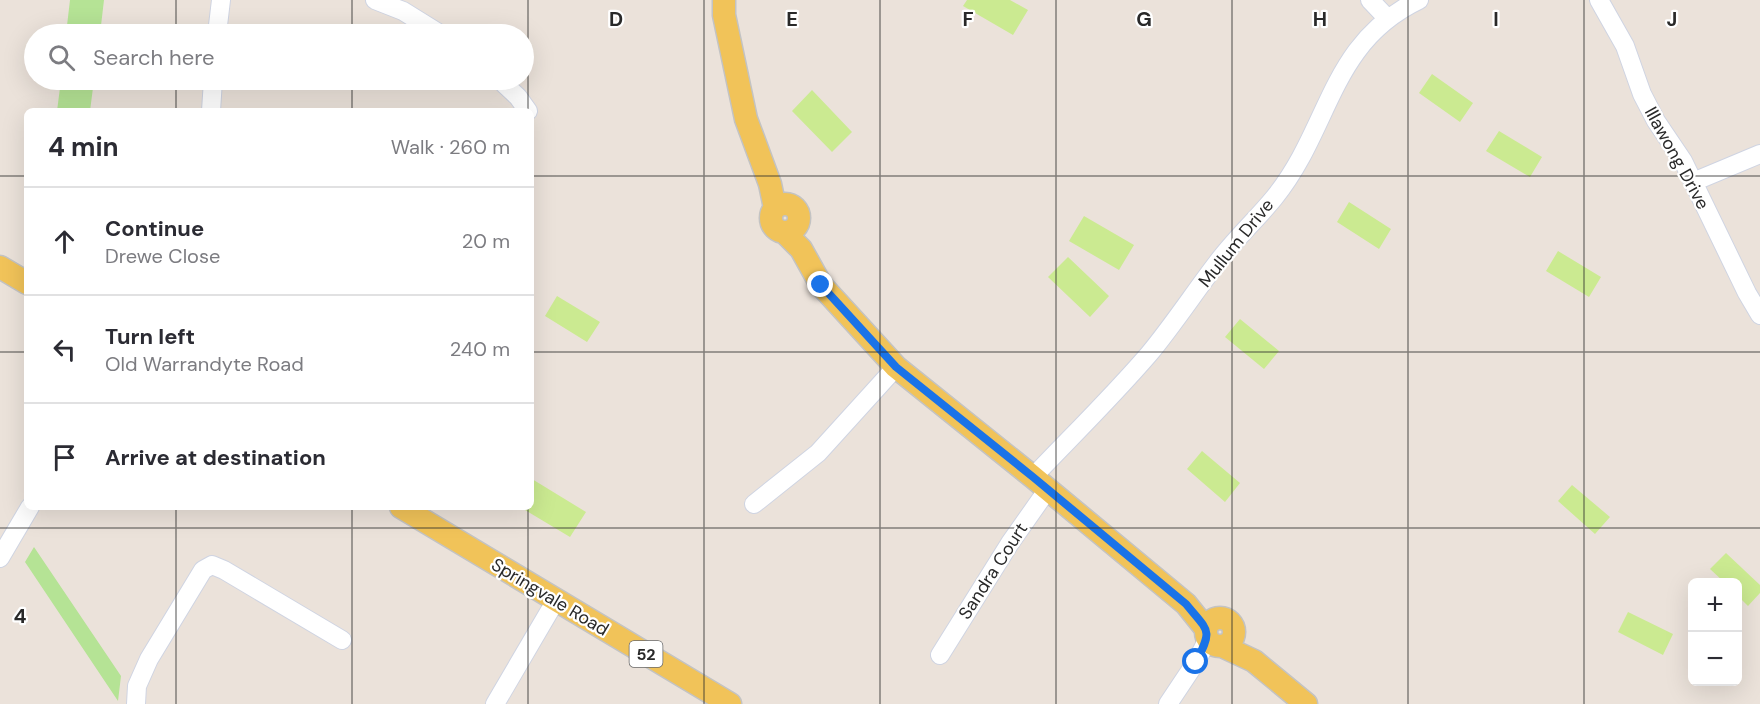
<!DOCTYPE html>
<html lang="en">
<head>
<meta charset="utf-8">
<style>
  body { margin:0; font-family:"DM Sans",sans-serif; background:#f2f2f3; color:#2b2b33 }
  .controls { position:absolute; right:18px; bottom:18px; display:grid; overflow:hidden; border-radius:9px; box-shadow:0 6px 24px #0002 }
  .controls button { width:54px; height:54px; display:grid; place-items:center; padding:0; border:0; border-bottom:2px solid #e1e1e2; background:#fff; color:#2b2b33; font:30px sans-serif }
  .stop { position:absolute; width:18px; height:18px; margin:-14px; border:4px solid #1a73e8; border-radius:50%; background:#fff }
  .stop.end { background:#1a73e8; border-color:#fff; box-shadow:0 2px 6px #0008 }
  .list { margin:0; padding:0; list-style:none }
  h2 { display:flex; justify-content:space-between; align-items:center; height:78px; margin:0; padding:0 24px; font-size:26px }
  h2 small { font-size:20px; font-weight:400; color:#7c7c81 }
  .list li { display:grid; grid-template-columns:39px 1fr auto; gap:18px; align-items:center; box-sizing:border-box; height:108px; padding:0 24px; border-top:2px solid #e1e1e2 }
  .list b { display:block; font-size:22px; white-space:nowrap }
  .list p { margin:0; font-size:20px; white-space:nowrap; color:#7c7c81 }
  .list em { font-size:20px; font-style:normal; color:#7c7c81 }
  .icon { flex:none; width:33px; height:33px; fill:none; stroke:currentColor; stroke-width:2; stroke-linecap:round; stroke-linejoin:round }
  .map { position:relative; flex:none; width:1760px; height:704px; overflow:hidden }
  .search { position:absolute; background:#fff; box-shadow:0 6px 24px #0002; left:24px; top:24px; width:510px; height:66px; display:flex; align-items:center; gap:15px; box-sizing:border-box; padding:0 21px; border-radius:33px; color:#7c7c81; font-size:22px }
  .panel { position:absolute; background:#fff; box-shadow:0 6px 24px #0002; left:24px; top:108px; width:510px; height:402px; border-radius:9px }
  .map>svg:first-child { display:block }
  .green { fill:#b5e395 }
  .pitch { fill:#cbea91 }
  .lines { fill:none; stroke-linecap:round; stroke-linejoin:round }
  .minor-casing { stroke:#cfd4e2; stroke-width:20 }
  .major-casing { stroke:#c3c3c3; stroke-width:25 }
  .minor { stroke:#fff; stroke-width:18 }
  .major { stroke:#f1c359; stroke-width:22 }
  .route { stroke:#1a73e8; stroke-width:8 }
  .grid { fill:none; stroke:#292929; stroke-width:1.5; stroke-opacity:0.55 }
  .labels { text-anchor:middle; stroke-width:4.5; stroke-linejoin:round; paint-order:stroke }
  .shield { fill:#fff; stroke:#696969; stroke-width:1.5 }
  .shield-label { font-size:16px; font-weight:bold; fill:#292929 }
  .street-label { font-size:18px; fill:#292929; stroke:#fff }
  .grid-label { font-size:20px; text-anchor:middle; font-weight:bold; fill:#292929; stroke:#fff; stroke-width:4.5; stroke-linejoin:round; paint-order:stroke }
</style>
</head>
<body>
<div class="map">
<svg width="1760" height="704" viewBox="0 0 1760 704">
  <rect width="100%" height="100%" fill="#ebe2da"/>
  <path class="green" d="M70,0h34l-4,34h-34z
    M61,80h33l-4,31h-33z
    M34,547l87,129 -3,25 -93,-139z"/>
  <path class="pitch" d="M967,0h43l18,10 -15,25 -50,-29z
    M1432,74l41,29 -13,19 -41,-29z
    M812,90l40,42 -20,20 -40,-41z
    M1499,131l43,26 -12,20 -44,-26z
    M1349,202l42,27 -12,20 -42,-27z
    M1084,216l50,29 -15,25 -50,-29z
    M1558,251l43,26 -12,20 -43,-26z
    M1068,257l41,39 -19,21 -42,-40z
    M557,296l43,26 -13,20 -42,-26z
    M1240,319l39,32 -15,18 -39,-32z
    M1202,451l38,32 -15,19 -38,-33z
    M532,479l54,33 -16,25 -50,-30h11z
    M1572,485l38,32 -15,17 -37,-33z
    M1726,553l34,32v8l-12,13 -10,-10v-14h-14l-14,-13z
    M1628,612l45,22 -10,21 -45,-23z"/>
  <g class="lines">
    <defs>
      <path id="minor" d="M375,0l28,11 37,23
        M1370,0l18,19
        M1599,0l26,46 17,48 14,27 27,40 64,132 13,22
        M217,34l4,-34
        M500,80l18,17 10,14
        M211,111l2,-31
        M1693,182l67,-28
        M1033,477c39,-41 79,-80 116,-123 24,-29 45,-61 68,-91 17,-23 39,-43 57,-65 57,-70 55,-155 145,-198
        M754,504l64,-51 78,-86
        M0,558l30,-51
        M940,655l70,-112 38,-54
        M136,704l1,-18 12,-27 54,-89 9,-5 12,5 118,70
        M495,704l61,-104
        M1168,704l28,-42 12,-23"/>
      <path id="major" d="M724,0v15l22,104 24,65 5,24
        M771 218a14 14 0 1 1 28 0a14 14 0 1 1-28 0Z
        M784,232l17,17 20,36 75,82 137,110 153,127 20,25
        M0,267l27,16
        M401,507l329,197
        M1206 632a14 14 0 1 1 28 0a14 14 0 1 1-28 0Z
        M1222,646l32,15 52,43"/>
    </defs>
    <use href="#minor" class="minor-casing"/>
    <use href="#major" class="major-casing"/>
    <use href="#minor" class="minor"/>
    <use href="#major" class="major"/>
  </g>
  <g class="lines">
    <path class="route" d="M821,285l75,82 137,110 153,127c23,28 27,25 10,58"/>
  </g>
  <path class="grid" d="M176,0v34M352,0v34M528,0v111M704,0v704M880,0v704M1056,0v704M1232,0v704M1408,0v704M1584,0v704M176,80v31M352,80v31M0,176h27M531,176h1229M0,352h27M531,352h1229M176,507v197M352,507v197M528,507v197M0,528h1760"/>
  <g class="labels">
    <rect class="shield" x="629.5" y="641" width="33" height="26" rx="4.5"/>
    <g class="shield-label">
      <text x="646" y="660">52</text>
    </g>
    <g class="street-label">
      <text transform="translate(1677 158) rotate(61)" y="6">Illawong Drive</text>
      <text transform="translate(1236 243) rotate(-51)" y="6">Mullum Drive</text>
      <text transform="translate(993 571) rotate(-57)" y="6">Sandra Court</text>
      <text transform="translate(550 597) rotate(31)" y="6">Springvale Road</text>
    </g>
  </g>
  <g class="grid-label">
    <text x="616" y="26">D</text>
    <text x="792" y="26">E</text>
    <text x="968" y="26">F</text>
    <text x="1144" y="26">G</text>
    <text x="1320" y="26">H</text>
    <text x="1496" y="26">I</text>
    <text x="1672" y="26">J</text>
    <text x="20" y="623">4</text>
  </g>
</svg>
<div class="controls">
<button>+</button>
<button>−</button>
</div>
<div class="stop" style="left:1196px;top:662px"></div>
<div class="stop end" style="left:821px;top:285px"></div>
<div class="search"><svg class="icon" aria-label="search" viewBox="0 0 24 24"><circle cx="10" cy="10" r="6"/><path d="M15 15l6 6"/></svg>Search here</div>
<section class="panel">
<h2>4 min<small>Walk · 260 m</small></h2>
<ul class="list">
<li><svg class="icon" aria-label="ahead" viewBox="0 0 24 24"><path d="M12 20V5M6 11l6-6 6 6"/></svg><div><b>Continue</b><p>Drewe Close</p></div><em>20 m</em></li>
<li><svg class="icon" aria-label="left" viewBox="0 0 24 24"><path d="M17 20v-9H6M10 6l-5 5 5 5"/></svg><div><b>Turn left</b><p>Old Warrandyte Road</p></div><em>240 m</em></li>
<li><svg class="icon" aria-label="arrive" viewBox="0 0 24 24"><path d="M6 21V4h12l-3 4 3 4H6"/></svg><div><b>Arrive at destination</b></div></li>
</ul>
</section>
</div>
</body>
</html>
